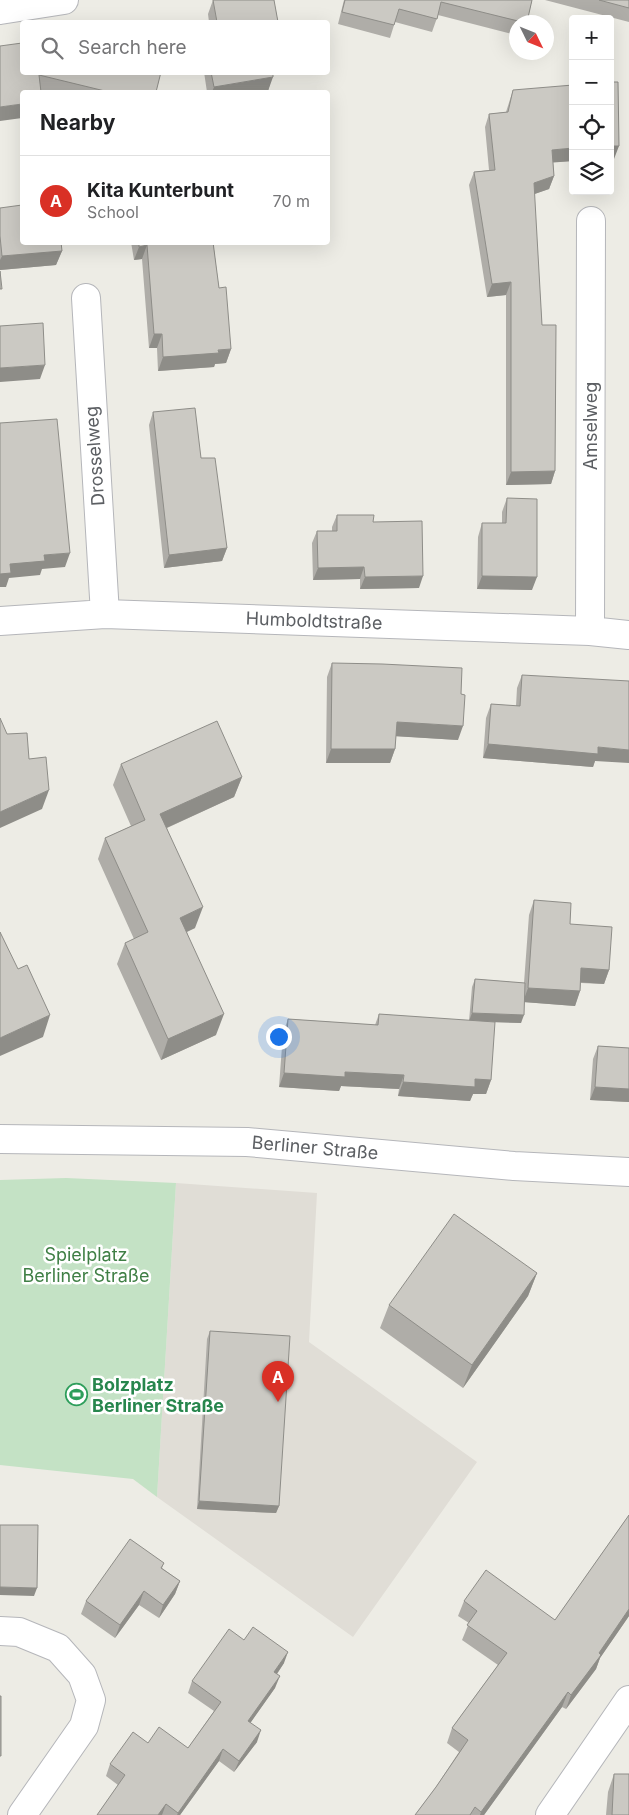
<!DOCTYPE html>
<html lang="en">
<head>
<meta charset="utf-8">
<style>
  body { margin:0; font-family:Inter,sans-serif; background:#f2f2f2; color:#202124 }
  .controls { position:absolute; right:15px; top:15px; display:grid; overflow:hidden; border-radius:5px; box-shadow:0 5px 20px #0002 }
  .controls button { width:45px; height:45px; display:grid; place-items:center; padding:0; border:0; border-bottom:1px solid #e0e0e0; background:#fff; color:#202124; font:25px sans-serif }
  .compass { position:absolute; left:509px; top:15px; width:45px; height:45px; border-radius:50%; background:#fff; box-shadow:0 5px 20px #0002; rotate:133deg }
  .you { position:absolute; left:278px; top:1036px; width:18px; height:18px; margin:-12px; border:4px solid #fff; border-radius:50%; background:#1a73e8; box-shadow:0 0 0 8px #1a73e833 }
  .badge { display:grid; place-items:center; width:32px; height:32px; border-radius:50%; background:#d93025; color:#fff; font-size:16px; font-weight:700 }
  .pin { position:absolute; translate:-50% -41px; filter:drop-shadow(0 1px 2px #0008) }
  .pin::after { content:''; position:absolute; top:26px; width:18px; height:15px; background:inherit; clip-path:polygon(0 0,100% 0,50% 100%) }
  .list { margin:0; padding:0; list-style:none }
  h2 { display:flex; justify-content:space-between; align-items:center; height:65px; margin:0; padding:0 20px; font-size:21px }
  h2 small { font-size:16px; font-weight:400; color:#757577 }
  .list li { display:grid; grid-template-columns:32px 1fr auto; gap:15px; align-items:center; box-sizing:border-box; height:90px; padding:0 20px; border-top:1px solid #e0e0e0 }
  .list b { display:block; font-size:19px; white-space:nowrap }
  .list p { margin:0; font-size:16px; white-space:nowrap; color:#757577 }
  .list em { font-size:16px; font-style:normal; color:#757577 }
  .icon { flex:none; width:28px; height:28px; fill:none; stroke:currentColor; stroke-width:2; stroke-linecap:round; stroke-linejoin:round }
  .map { position:relative; flex:none; width:629px; height:1815px; overflow:hidden }
  .search { position:absolute; background:#fff; box-shadow:0 5px 20px #0002; left:20px; top:20px; width:310px; height:55px; display:flex; align-items:center; gap:12px; box-sizing:border-box; padding:0 18px; border-radius:5px; color:#757577; font-size:19px }
  .panel { position:absolute; background:#fff; box-shadow:0 5px 20px #0002; left:20px; top:90px; width:310px; height:155px; border-radius:5px }
  .map>svg:first-child { display:block }
  .education { fill:#e0ddd6 }
  .green { fill:#c4e2c5 }
  .lines { fill:none; stroke-linecap:round; stroke-linejoin:round }
  .minor-casing { stroke:#b5b6ba; stroke-width:30 }
  .tertiary-casing { stroke:#b5b6ba; stroke-width:30 }
  .minor { stroke:#fff; stroke-width:28 }
  .tertiary { stroke:#fff; stroke-width:28 }
  .wall { fill:#afada8 }
  .shaded-wall { fill:#8e8d88 }
  .building { fill:#cbc9c3; stroke:#8e8d88 }
  .labels { text-anchor:middle; stroke-width:5; stroke-linejoin:round; paint-order:stroke }
  .street-label { font-size:18px; fill:#5c5f63; stroke:#fff }
  .park-label { font-size:18px; fill:#3f7f45; stroke:#fff }
  .leisure-label { font-size:18px; font-weight:bold; fill:#27864d; stroke:#fff; text-anchor:start }
</style>
</head>
<body>
<div class="map">
<svg width="629" height="1815" viewBox="0 0 629 1815">
  <rect width="100%" height="100%" fill="#edece5"/>
  <path class="education" d="M176,1183l141,10 -8,149 168,120 -124,175 -196,-140z"/>
  <path class="green" d="M66,1178l110,5 -19,314 -24,-18 -133,-14v-285z"/>
  <g class="lines">
    <defs>
      <path id="minor" d="M0,10l64,-10
        M86,298l19,316
        M0,621l105,-7 485,17 39,4
        M590,631l1,-410
        M0,1631l19,1 39,16 24,27 9,25 -7,26 -62,89
        M550,1815l79,-115"/>
      <path id="tertiary" d="M0,1139l247,3 267,24 115,6"/>
    </defs>
    <use href="#minor" class="minor-casing"/>
    <use href="#tertiary" class="tertiary-casing"/>
    <use href="#minor" class="minor"/>
    <use href="#tertiary" class="tertiary"/>
  </g>
  <path class="wall" d="M213,0h61l4,22h-69l-1,-8z
    M344,0h188l-5,22h-11v13l-78,-20 -6,17 -37,-10 -5,16 -52,-14z
    M545,0h84v22z
    M0,46l156,46h-109l-6,-1z
    M204,72h69l-5,19 -8,1h-53z
    M513,90l60,71 -20,1 1,14 -5,13 -15,5 8,131 13,146 -4,13 -45,1v-190l-19,2 -18,-112 5,-13 15,-2 -4,-43 4,-13 17,-2z
    M0,208l62,43 -6,14 -56,5z
    M131,242h82l6,46 12,61 -5,14 -11,1 -1,3 -56,4 -1,-23h-8l-7,-89 -8,1z
    M153,412l74,136 -5,13 -58,7 -15,-143z
    M507,498l25,92 -55,-1 1,-52 4,-14h20v-11z
    M337,515l36,7 46,66 -59,1v-10l-47,1 -1,-37 5,-12h15v-4z
    M332,663l126,77 -62,-4 -1,13 -5,14h-64l1,-86z
    M522,675l73,86 -2,6 -110,-9 3,-40 5,-14 25,2 1,-18z
    M121,764l121,13 -8,20 -67,31 28,100 -8,4 29,103 -55,25 -44,-96 8,-21 9,-4 -36,-80 7,-21 26,-12 -18,-41z
    M534,900l36,24 39,46 -5,14 -23,-1 -1,8 -5,15 -51,-4 -3,21 -38,-1 8,58 -5,14h-13l-3,7 -72,-5 1,-7 -58,-3 -2,5 -60,-4 4,-54 5,-14 87,6 4,-11 90,7 3,-34 3,-8 49,4 5,-68z
    M598,1046l31,2v54l-39,-2 3,-41z
    M537,1273l-9,23 -65,92 -83,-60 9,-23z
    M210,1331l69,175 -3,7 -79,-4 10,-170z
    M629,1515v101l-29,42 -4,11 -30,40 -4,-2 -78,108h-69l21,-28 23,-35 -12,-9 5,-15 46,-63 -36,-25 7,-17 -11,-7 6,-15 91,19z
    M164,1563l-2,5 18,13 -5,13 -16,24 -20,-13 -24,33 -34,-24 5,-13z
    M244,1640l40,23 -7,11 -2,14 -25,35 7,19 -23,30 -15,-11 -39,54h-83l21,-30 -12,-9 4,-12 38,-21 40,5 26,-37 -26,-18 4,-12z
    M614,1774l15,41h-23l2,-23z"/>
  <path class="shaded-wall" d="M273,77l-5,14 -8,1h-48l2,-5z
    M22,104v14l-22,3v-14z
    M610,146h9l-5,13h-4z
    M573,148v13l-26,2 5,-13z
    M554,176l-5,13 -20,7 5,-13z
    M147,245l-5,14 -8,1 5,-13z
    M62,251l-6,14 -56,5v-10l2,-4z
    M511,282l-5,13 -19,2 5,-13z
    M154,334h8l-5,14h-8z
    M231,349l-5,14 -11,1 -1,3 -56,4 5,-14z
    M45,365l-5,14 -40,3v-14z
    M555,471l-4,13 -45,1 5,-13z
    M227,548l-5,13 -58,7 5,-13z
    M70,553l-5,14 -23,2 -2,6 -31,3 -3,9h-6v-13l10,-10 34,-9z
    M364,567l-4,12 -47,1 5,-12z
    M423,576l-4,12 -59,1 5,-12z
    M482,576l55,1 -5,13 -55,-1z
    M397,722l66,4 -5,14 -66,-4z
    M488,744l110,3 31,3v13l-34,-2 -2,6 -110,-9z
    M331,749h64l-5,14h-64z
    M242,777l-8,20 -81,37 7,-20z
    M49,790l-7,19 -42,19v-16z
    M203,907l-8,21 -22,10 7,-20z
    M581,968l28,2 -5,14 -28,-2z
    M528,988l52,3 -5,15 -52,-4z
    M472,1013l52,2 -3,8 -52,-2z
    M224,1014l-8,21 -55,25 7,-21z
    M50,1015l-7,22 -43,19v-18z
    M345,1072l59,3 -5,14 -58,-3 -2,5 -60,-4 5,-14z
    M475,1079l16,1 -5,14h-13l-3,7 -72,-5 5,-14z
    M595,1087l34,2v13l-39,-2z
    M537,1273l-9,23 -65,92 9,-23z
    M199,1501l80,5 -3,7 -79,-4z
    M180,1581l-5,13 -16,24 4,-13z
    M0,1587l37,1 -3,8 -34,-1z
    M144,1591l-5,14 -24,33 5,-13z
    M629,1609v7l-29,42 -4,11 -30,40 5,-14 28,-42z
    M288,1652l-4,11 -14,21 4,-12z
    M280,1676l-5,12 -31,44 4,-11z
    M568,1692l-6,15 -78,108h-4l1,-3z
    M261,1730l-4,12 -23,30 5,-11z
    M223,1749l-4,12 -39,54h-3l1,-2z
    M166,1804l-4,11h-4z"/>
  <path class="building" d="M213,0h61l4,22h-61z
    M345,0h187l-5,22h-5l-81,-20 -4,17 -38,-10 -5,16 -52,-13z
    M599,0h30v8z
    M22,43v29h139l-5,20h-47l-70,-17 2,17h-19v12l-22,3v-61z
    M211,72h62v5l-59,10z
    M610,82h8l1,64h-9z
    M573,85v63l-21,2 2,26 -20,7 8,142h14l-1,146 -44,1v-190l-19,2 -18,-112 21,-2 -6,-56 19,-2 5,-22z
    M22,205v37h39l1,9 -60,5 -2,-20v-28z
    M139,242h74l6,46 7,-1 5,62 -13,1 1,3 -56,4 -1,-23h-8l-7,-89 -8,2z
    M0,271l2,18h-2z
    M43,323l2,42 -45,3v-42z
    M195,408l6,50h14l12,90 -58,7 -16,-143z
    M57,419l13,134 -26,2 1,6 -35,3 1,9 -11,1v-151z
    M507,498l30,1v78l-55,-1v-53h24z
    M337,515h37l-1,7 49,-1 1,55 -58,1 -1,-10 -46,1 -1,-37h20z
    M332,663l50,1 80,4 -1,26 4,1 -2,31 -66,-4 -2,27h-64z
    M522,675l107,6v69l-31,-3v7l-110,-10 3,-40 29,2z
    M0,718l7,16 20,-1 2,26 17,-2 3,33 -49,22z
    M217,721l25,56 -82,37 43,93 -23,11 44,96 -56,25 -43,-96 23,-11 -43,-94 40,-18 -24,-56z
    M534,900l37,3 -1,21 42,3 -3,43 -28,-2 -1,23 -52,-3z
    M0,932l18,37 9,-4 23,50 -50,23z
    M475,979l50,4 -1,32 -52,-2z
    M379,1014l116,8 -4,58 -16,-1v8l-72,-5 1,-7 -59,-3v5l-61,-4 4,-54 90,6z
    M598,1046l31,2v41l-34,-2z
    M454,1214l83,59 -65,92 -83,-60z
    M210,1331l80,5 -11,170 -80,-5z
    M629,1515v94l-30,44 2,2 -30,40 -3,-3 -87,120 -6,-5 -5,8h-55l21,-28 32,-47 -16,-12 55,-75 -40,-28 10,-14 -13,-10 22,-31 69,50z
    M0,1525h38l-1,63 -37,-1z
    M130,1539l34,24 -3,5 19,13 -17,24 -19,-14 -24,34 -34,-24z
    M253,1627l35,25 -14,20 6,4 -32,45 13,9 -22,31 -16,-12 -45,64 -12,-9 -8,11h-61l28,-40 -15,-11 23,-32 15,11 11,-16 29,21 33,-46 -29,-21 37,-52 15,11z
    M0,1696h1v60h-1z
    M614,1774h15v41h-17z"/>
  <defs>
    <symbol id="stadium-ring" viewBox="-11 -11 22 22"><circle r="9.5" fill="#fff" stroke="#2e9e5b" stroke-width="1.5"/><path d="M0-5a6.5 5 0 1 0 0 10a6.5 5 0 1 0 0-10ZM-3.5-1.8h7v3.6h-7Z" fill="#2e9e5b"/></symbol>
  </defs>
  <g fill-rule="evenodd">
    <use href="#stadium-ring" x="64" y="1382" width="25" height="25"/>
  </g>
  <g class="labels">
    <g class="street-label">
      <text transform="translate(591 426) rotate(-90)" y="6">Amselweg</text>
      <text transform="translate(95 456) rotate(-94)" y="6">Drosselweg</text>
      <text transform="translate(314 621) rotate(2)" y="6">Humboldtstraße</text>
      <text transform="translate(315 1148) rotate(5)" y="6">Berliner Straße</text>
    </g>
    <g class="park-label">
      <text x="86" y="1261">Spielplatz<tspan x="86" dy="21">Berliner Straße</tspan></text>
    </g>
    <g class="leisure-label">
      <text x="92" y="1391">Bolzplatz<tspan x="92" dy="21">Berliner Straße</tspan></text>
    </g>
  </g>
</svg>
<div class="controls">
<button>+</button>
<button>−</button>
<button><svg class="icon" aria-label="locate" viewBox="0 0 24 24"><circle cx="12" cy="12" r="6"/><path d="M12 2v4M12 18v4M2 12h4M18 12h4"/></svg></button>
<button><svg class="icon" aria-label="layers" viewBox="0 0 24 24"><path d="M12 4l9 5-9 5-9-5zM3 14l9 5 9-5"/></svg></button>
</div>
<svg class="compass" viewBox="-18 -18 36 36"><path d="M0-13l5 13h-10z" fill="#e53935"/><path d="M0 13l5-13h-10z" fill="#757577"/></svg>
<div class="you"></div>
<div class="pin badge" style="left:278px;top:1402px">A</div>
<div class="search"><svg class="icon" aria-label="search" viewBox="0 0 24 24"><circle cx="10" cy="10" r="6"/><path d="M15 15l6 6"/></svg>Search here</div>
<section class="panel">
<h2>Nearby<small></small></h2>
<ul class="list">
<li><span class="badge">A</span><div><b>Kita Kunterbunt</b><p>School</p></div><em>70 m</em></li>
</ul>
</section>
</div>
</body>
</html>
